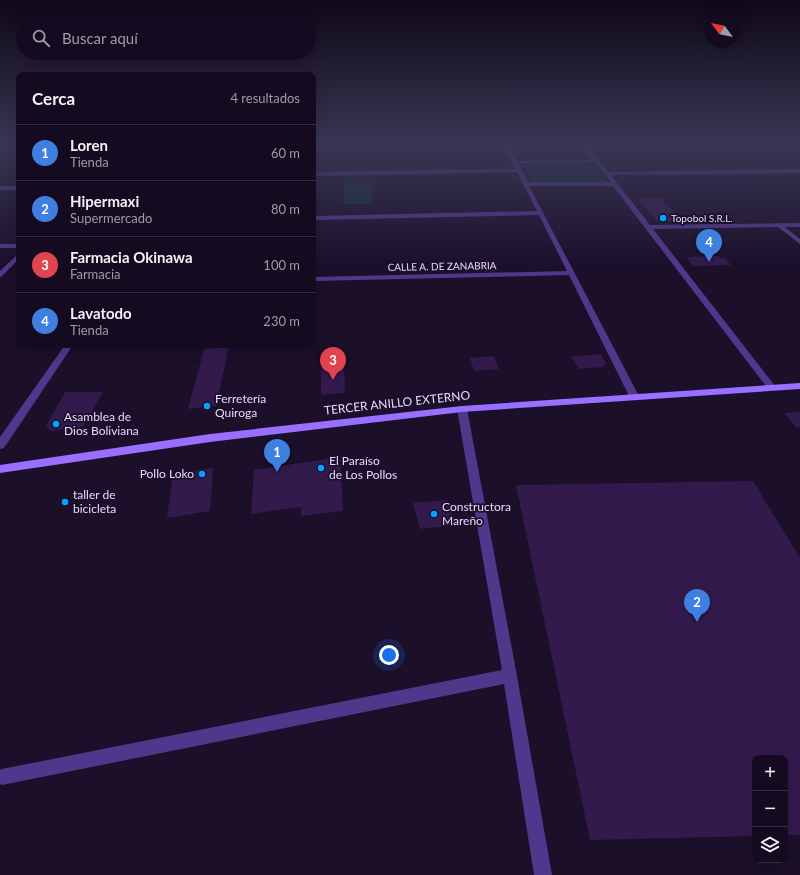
<!DOCTYPE html>
<html lang="es">
<head>
<meta charset="utf-8">
<style>
  body { margin:0; font-family:Lato,sans-serif; background:#1d1429; color:#f1f3f6 }
  .controls { position:absolute; right:12px; bottom:12px; display:grid; overflow:hidden; border-radius:8px; box-shadow:0 4px 16px #0002 }
  .controls button { width:36px; height:36px; display:grid; place-items:center; padding:0; border:0; border-bottom:1px solid #332b3e; background:#140b20; color:#f1f3f6; font:20px sans-serif }
  .compass { position:absolute; left:704px; top:12px; width:36px; height:36px; border-radius:50%; background:#140b20; box-shadow:0 4px 16px #0002; rotate:302deg }
  .you { position:absolute; left:389px; top:655px; width:14px; height:14px; margin:-10px; border:3px solid #fff; border-radius:50%; background:#1a73e8; box-shadow:0 0 0 6px #1a73e833 }
  .badge { display:grid; place-items:center; width:26px; height:26px; border-radius:50%; background:#04a3ff; color:#fff; font-size:13px; font-weight:700 }
  .pin { position:absolute; translate:-50% -33px; filter:drop-shadow(0 1px 2px #0008) }
  .pin::after { content:''; position:absolute; top:21px; width:14px; height:12px; background:inherit; clip-path:polygon(0 0,100% 0,50% 100%) }
  .list { margin:0; padding:0; list-style:none }
  h2 { display:flex; justify-content:space-between; align-items:center; height:52px; margin:0; padding:0 16px; font-size:17px }
  h2 small { font-size:13px; font-weight:400; color:#9d9ba5 }
  .list li { display:grid; grid-template-columns:26px 1fr auto; gap:12px; align-items:center; box-sizing:border-box; height:56px; padding:0 16px; border-top:1px solid #332b3e }
  .list b { display:block; font-size:15px; white-space:nowrap }
  .list p { margin:0; font-size:13px; white-space:nowrap; color:#9d9ba5 }
  .list em { font-size:13px; font-style:normal; color:#9d9ba5 }
  .icon { flex:none; width:22px; height:22px; fill:none; stroke:currentColor; stroke-width:2; stroke-linecap:round; stroke-linejoin:round }
  .map { position:relative; flex:none; width:800px; height:875px; overflow:hidden }
  .search { position:absolute; background:#140b20; box-shadow:0 4px 16px #0002; left:16px; top:16px; width:300px; height:44px; display:flex; align-items:center; gap:10px; box-sizing:border-box; padding:0 14px; border-radius:22px; color:#9d9ba5; font-size:15px }
  .panel { position:absolute; background:#140b20; box-shadow:0 4px 16px #0002; left:16px; top:72px; width:300px; height:276px; border-radius:8px }
  .map>svg:first-child { display:block }
  .green { fill:#112c35 }
  .building { fill:#321a4d }
  .lines { fill:none; stroke-linecap:round; stroke-linejoin:round }
  .street { fill:#51378c; fill-rule:evenodd }
  .secondary { fill:#996fff; fill-rule:evenodd }
  .poi-dot { fill:#04a3ff; stroke:#1b0f2a; stroke-width:1.5 }
  .labels { text-anchor:middle; stroke-width:3.5; stroke-linejoin:round; paint-order:stroke }
  .far-poi-label { font-size:10px; fill:#e7d8ff; stroke:#1b0f2a; text-anchor:start }
  .far-street-label { font-size:10px; fill:#e7d8ff; stroke:#1b0f2a }
  .poi-label { font-size:12px; fill:#e7d8ff; stroke:#1b0f2a; text-anchor:start }
  .street-label { font-size:12px; fill:#e7d8ff; stroke:#1b0f2a }
</style>
</head>
<body>
<div class="map">
<svg width="800" height="875" viewBox="0 0 800 875">
  <rect width="100%" height="100%" fill="#1b0f2a"/>
  <path class="green" d="M586,162l8,2 13,18h-74l-10,-17 3,-2z
    M345,183h27v21h-29z"/>
  <path class="building" d="M637,198h24l22,23h-26z
    M718,256l2,2h5l6,7 -38,1 -7,-9z
    M229,347l-13,59 -28,3 16,-60z
    M601,354l5,9 -3,4 -24,2 -8,-12z
    M494,356l5,13 -25,2 -4,-13z
    M344,364l1,29 -24,2v-29z
    M65,392h38l-19,34 -33,5 -5,-5z
    M800,412v15h-4l-12,-14z
    M340,457l3,54 -42,5v-9l-50,7 3,-44z
    M213,468l-3,43 -43,7 6,-44z
    M753,481l47,77v277h-15v-77h-30v78l-165,4 -74,-355z
    M446,500l11,25 -37,4 -7,-26z"/>
  <g class="lines">
    <path class="street" d="M0,145h19v2h-19z
      M504,145h4l8,16 76,-1 -11,-15h5l22,27 192,-3v4l-189,2 39,50 150,-2v4h-15l15,12v5l-22,-17 -125,2 122,157 2,2 -2,2h-6l-156,-204h-84l111,212 -2,2h-6l-2,-2 -61,-123 -256,6v-4l254,-6 -28,-56 -226,5v-4l224,-5 -20,-39 -204,4v-4l202,-3zM595,162l16,20h-83l-10,-19z
      M0,186h19v4h-19z
      M0,244h19v4h-19z
      M19,253v6l-17,17 -2,1v-6z
      M65,345h8l-69,103 -4,1v-12z
      M462,406l5,3 50,267 35,199h-18l-30,-191 -502,101 -2,-1v-14l2,-1 500,-99 -45,-261z"/>
    <path class="secondary" d="M800,383v6l-338,23 -252,30 -210,31v-8l210,-31 252,-28z"/>
  </g>
  <linearGradient id="sky" x2="0" y2="1"><stop stop-color="#0f0817"/><stop offset="0.54" stop-color="#393755"/><stop offset="1" stop-color="#393755" stop-opacity="0"/></linearGradient>
  <rect width="800" height="268" fill="url(#sky)"/>
  <g class="poi-dot">
    <circle cx="663" cy="218" r="4"/>
    <circle cx="207" cy="406" r="4"/>
    <circle cx="56" cy="424" r="4"/>
    <circle cx="321" cy="468" r="4"/>
    <circle cx="202" cy="474" r="4"/>
    <circle cx="65" cy="502" r="4"/>
    <circle cx="434" cy="514" r="4"/>
  </g>
  <g class="labels">
    <g class="far-poi-label">
      <text x="671" y="222">Topobol S.R.L.</text>
    </g>
    <g class="far-street-label">
      <text transform="translate(442 266) rotate(-1)" y="4">CALLE A. DE ZANABRIA</text>
    </g>
    <g class="poi-label">
      <text x="215" y="403">Ferretería<tspan x="215" dy="14">Quiroga</tspan></text>
      <text x="64" y="421">Asamblea de<tspan x="64" dy="14">Dios Boliviana</tspan></text>
      <text x="329" y="465">El Paraíso<tspan x="329" dy="14">de Los Pollos</tspan></text>
      <text x="194" y="478" text-anchor="end">Pollo Loko</text>
      <text x="73" y="499">taller de<tspan x="73" dy="14">bicicleta</tspan></text>
      <text x="442" y="511">Constructora<tspan x="442" dy="14">Mareño</tspan></text>
    </g>
    <g class="street-label">
      <text transform="translate(397 403) rotate(-6)" y="4">TERCER ANILLO EXTERNO</text>
    </g>
  </g>
</svg>
<div class="controls">
<button>+</button>
<button>−</button>
<button><svg class="icon" aria-label="layers" viewBox="0 0 24 24"><path d="M12 4l9 5-9 5-9-5zM3 14l9 5 9-5"/></svg></button>
</div>
<svg class="compass" viewBox="-18 -18 36 36"><path d="M0-13l5 13h-10z" fill="#e53935"/><path d="M0 13l5-13h-10z" fill="#9d9ba5"/></svg>
<div class="you"></div>
<div class="pin badge" style="left:277px;top:472px;background:#3f7fe0">1</div>
<div class="pin badge" style="left:697px;top:622px;background:#3f7fe0">2</div>
<div class="pin badge" style="left:333px;top:380px;background:#e0444e">3</div>
<div class="pin badge" style="left:709px;top:262px;background:#3f7fe0">4</div>
<div class="search"><svg class="icon" aria-label="search" viewBox="0 0 24 24"><circle cx="10" cy="10" r="6"/><path d="M15 15l6 6"/></svg>Buscar aquí</div>
<section class="panel">
<h2>Cerca<small>4 resultados</small></h2>
<ul class="list">
<li><span class="badge" style="background:#3f7fe0">1</span><div><b>Loren</b><p>Tienda</p></div><em>60 m</em></li>
<li><span class="badge" style="background:#3f7fe0">2</span><div><b>Hipermaxi</b><p>Supermercado</p></div><em>80 m</em></li>
<li><span class="badge" style="background:#e0444e">3</span><div><b>Farmacia Okinawa</b><p>Farmacia</p></div><em>100 m</em></li>
<li><span class="badge" style="background:#3f7fe0">4</span><div><b>Lavatodo</b><p>Tienda</p></div><em>230 m</em></li>
</ul>
</section>
</div>
</body>
</html>
